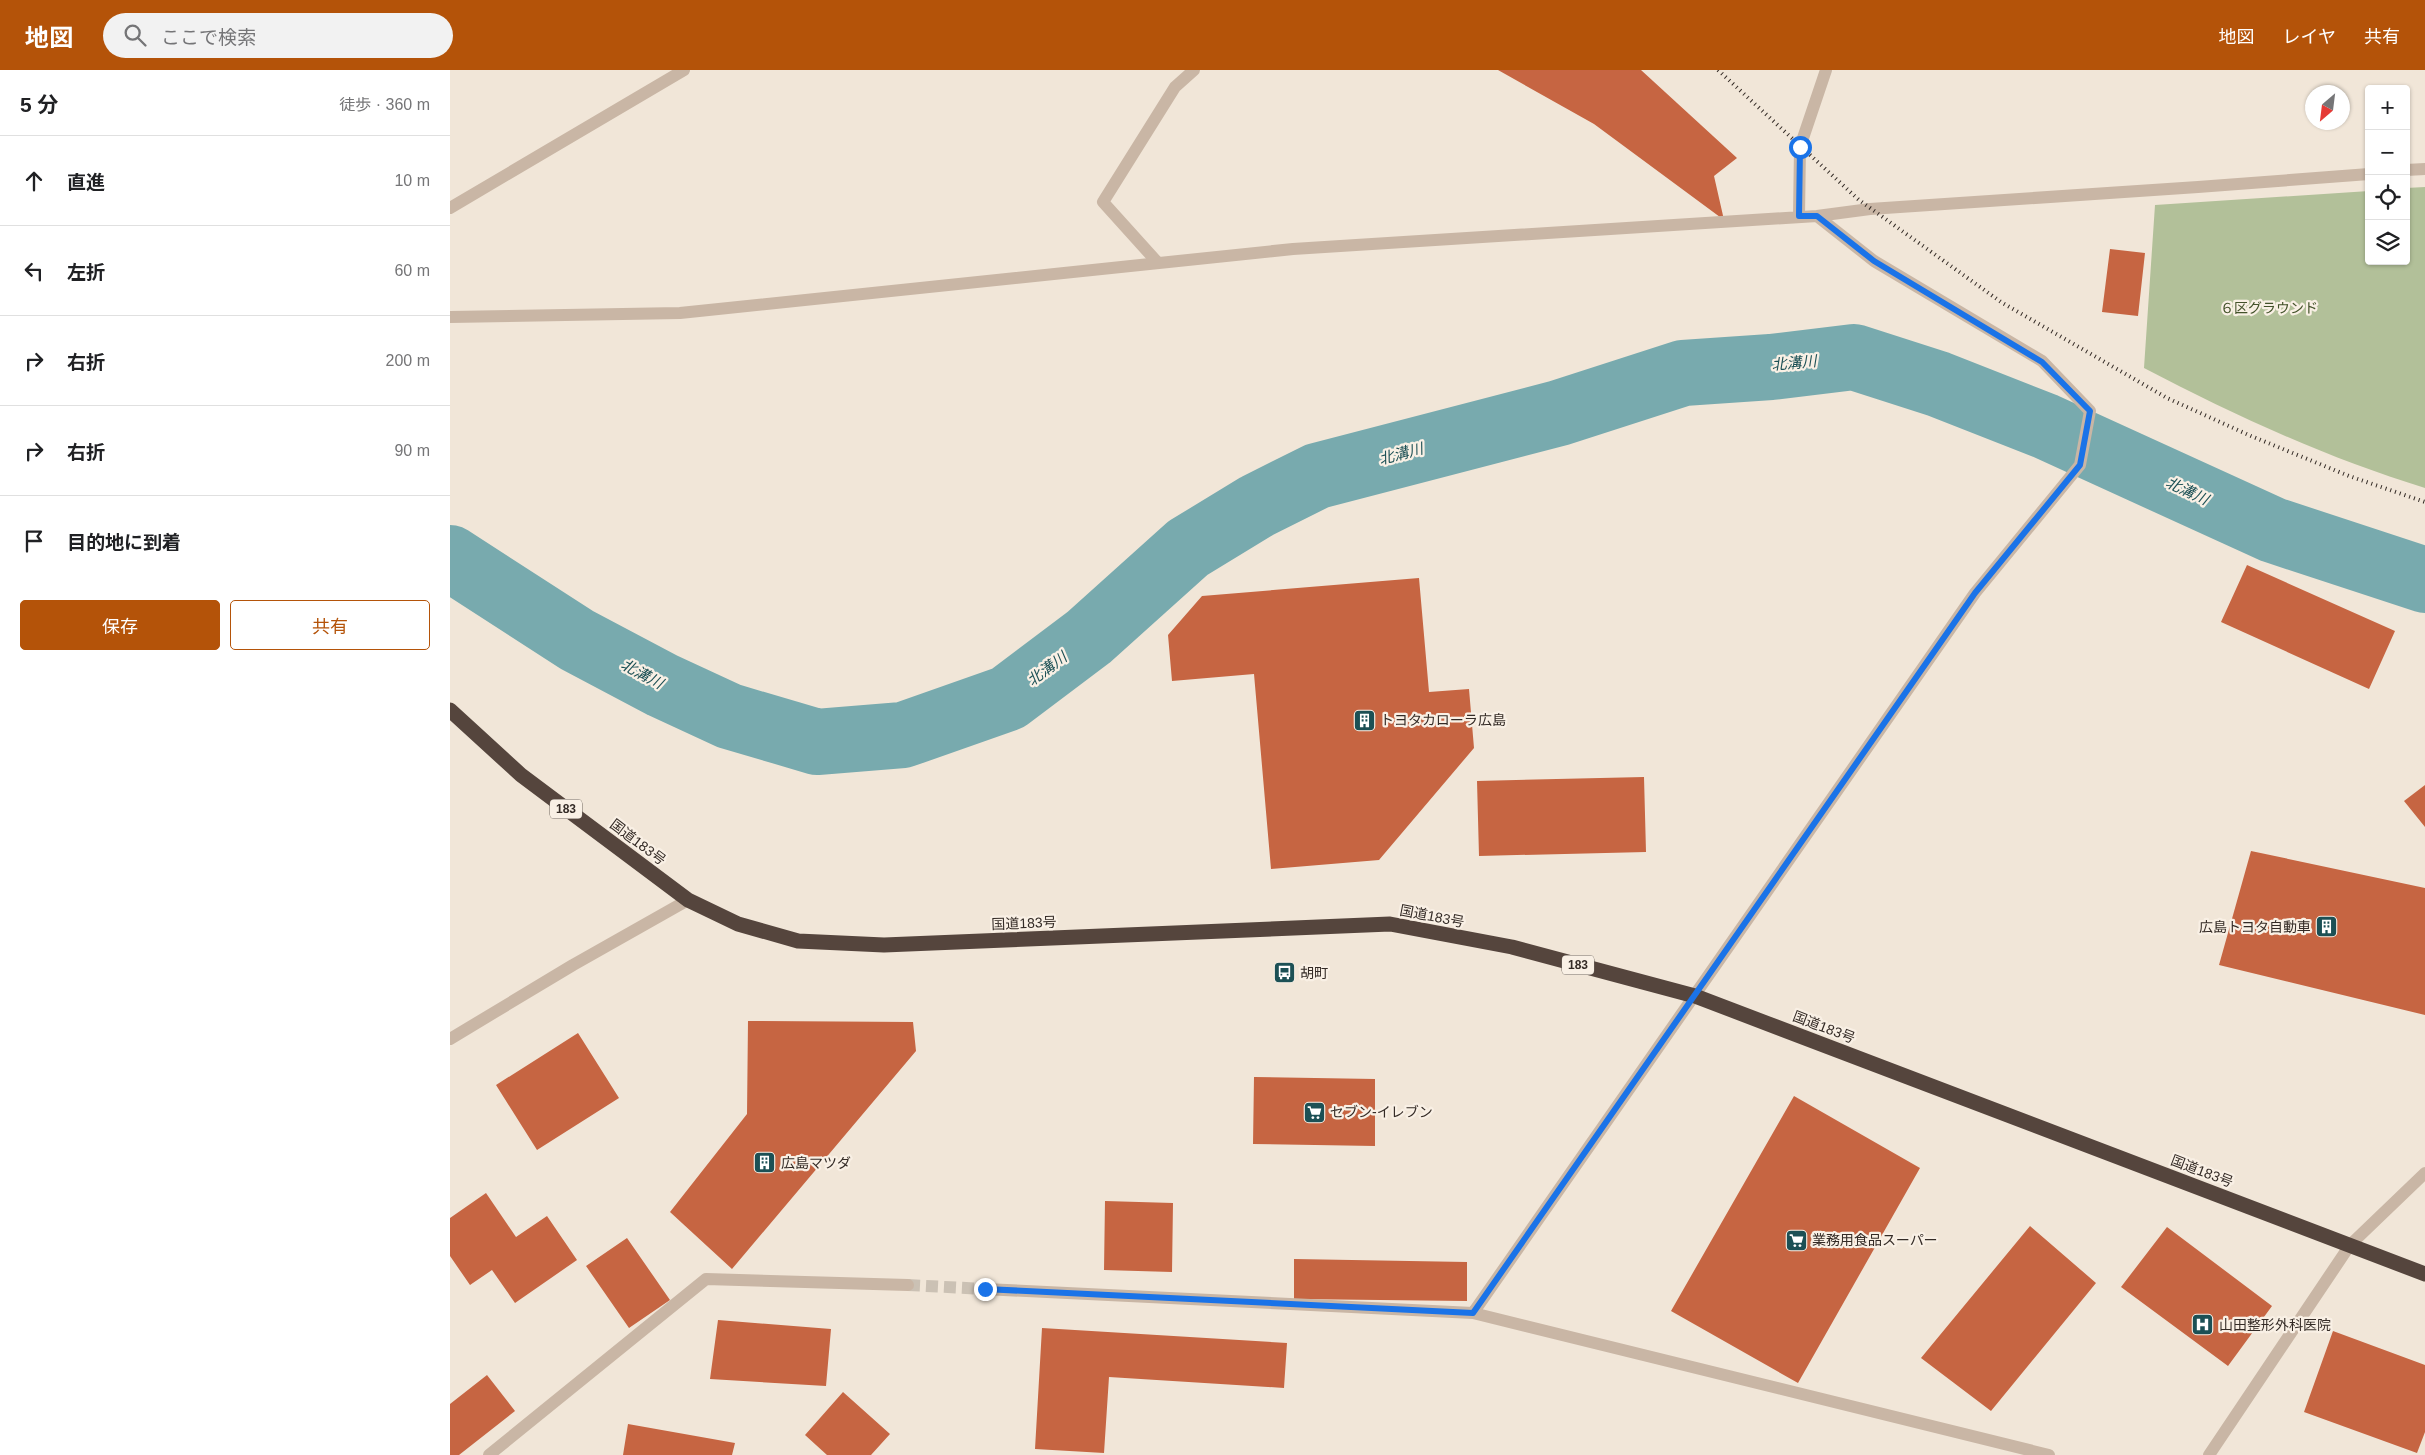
<!DOCTYPE html>
<html lang="ja">
<head>
<meta charset="utf-8">
<style>
  body { margin:0; font-family:Arial,"Noto Sans JP",sans-serif; background:#f2f2f2; color:#202124 }
  .controls { position:absolute; right:15px; top:15px; display:grid; overflow:hidden; border-radius:5px; box-shadow:0 1px 4px #0004 }
  .controls button { width:45px; height:45px; display:grid; place-items:center; padding:0; border:0; border-bottom:1px solid #e0e0e0; background:#fff; color:#202124; font:25px sans-serif }
  .compass { position:absolute; left:1855px; top:15px; width:45px; height:45px; border-radius:50%; background:#fff; box-shadow:0 1px 4px #0004; rotate:208deg }
  .stop { position:absolute; width:15px; height:15px; margin:-11px; border:4px solid #1a73e8; border-radius:50%; background:#fff }
  .stop.end { background:#1a73e8; border-color:#fff; box-shadow:0 1px 5px #0008 }
  .list { margin:0; padding:0; list-style:none }
  h2 { display:flex; justify-content:space-between; align-items:center; height:65px; margin:0; padding:0 20px; font-size:21px }
  h2 small { font-size:16px; font-weight:400; color:#757577 }
  .list li { display:grid; grid-template-columns:32px 1fr auto; gap:15px; align-items:center; box-sizing:border-box; height:90px; padding:0 20px; border-top:1px solid #e0e0e0 }
  .list b { display:block; font-size:19px; white-space:nowrap }
  .list em { font-size:16px; font-style:normal; color:#757577 }
  .actions { display:flex; gap:10px; padding:15px 20px }
  .actions a { flex:1; padding:11px 0; border:1px solid #b45309; border-radius:5px; text-align:center; font-size:18px; color:#b45309 }
  .actions .main { background:#b45309; color:#fff }
  .icon { flex:none; width:28px; height:28px; fill:none; stroke:currentColor; stroke-width:2; stroke-linecap:round; stroke-linejoin:round }
  .map { position:relative; flex:none; width:1975px; height:1385px; overflow:hidden }
  header { display:flex; align-items:center; gap:30px; box-sizing:border-box; height:70px; padding:0 25px; background:#b45309; color:#fff }
  header strong { font-size:24px }
  nav { display:flex; gap:28px; margin-inline-start:auto; font-size:18px }
  .search { width:350px; height:45px; background:#f2f2f2; display:flex; align-items:center; gap:12px; box-sizing:border-box; padding:0 18px; border-radius:28px; color:#757577; font-size:19px }
  main { display:flex }
  aside { flex:1; background:#fff }
  .map>svg:first-child { display:block }
  .green { fill:#b2c099 }
  .lines { fill:none; stroke-linecap:round; stroke-linejoin:round }
  .river { stroke:#78aaae; stroke-width:66 }
  .building { fill:#c66542 }
  .minor-tunnel { stroke:#cbc1b4; stroke-width:12; stroke-dasharray:12 6; stroke-linecap:butt }
  .minor { stroke:#c9b6a5; stroke-width:12 }
  .highway { stroke:#55453d; stroke-width:15 }
  .rail { stroke:#342b26; stroke-width:4; stroke-dasharray:1 4; stroke-linecap:butt }
  .route { stroke:#1a73e8; stroke-width:6 }
  .labels { text-anchor:middle; stroke-width:4.5; stroke-linejoin:round; paint-order:stroke }
  .shield { fill:#f9f0e5; stroke:#6f665f; stroke-width:1 }
  .shield-label { font-size:12px; font-weight:bold; fill:#342b26 }
  .park-label { font-size:14px; fill:#43522a; stroke:#f9f0e5 }
  .poi-label { font-size:14px; fill:#342b26; stroke:#f9f0e5; text-anchor:start }
  .street-label { font-size:14px; fill:#342b26; stroke:#f9f0e5 }
  .water-label { font-size:15px; font-style:italic; fill:#1c5055; stroke:#f9f0e5 }
</style>
</head>
<body>
<header>
<strong>地図</strong>
<div class="search"><svg class="icon" aria-label="search" viewBox="0 0 24 24"><circle cx="10" cy="10" r="6"/><path d="M15 15l6 6"/></svg>ここで検索</div>
<nav><a>地図</a><a>レイヤ</a><a>共有</a></nav>
</header>
<main>
<aside>
<h2>5 分<small>徒歩 · 360 m</small></h2>
<ul class="list">
<li><svg class="icon" aria-label="ahead" viewBox="0 0 24 24"><path d="M12 20V5M6 11l6-6 6 6"/></svg><div><b>直進</b></div><em>10 m</em></li>
<li><svg class="icon" aria-label="left" viewBox="0 0 24 24"><path d="M17 20v-9H6M10 6l-5 5 5 5"/></svg><div><b>左折</b></div><em>60 m</em></li>
<li><svg class="icon" aria-label="right" viewBox="0 0 24 24"><path d="M7 20v-9h11M14 6l5 5-5 5"/></svg><div><b>右折</b></div><em>200 m</em></li>
<li><svg class="icon" aria-label="right" viewBox="0 0 24 24"><path d="M7 20v-9h11M14 6l5 5-5 5"/></svg><div><b>右折</b></div><em>90 m</em></li>
<li><svg class="icon" aria-label="arrive" viewBox="0 0 24 24"><path d="M6 21V4h12l-3 4 3 4H6"/></svg><div><b>目的地に到着</b></div></li>
</ul>
<div class="actions"><a class="main">保存</a><a>共有</a></div>
</aside>
<div class="map">
<svg width="1975" height="1385" viewBox="0 0 1975 1385">
  <rect width="100%" height="100%" fill="#f1e6d8"/>
  <path class="green" d="M1975,117v301c-98,-30 -191,-73 -281,-120l11,-163 214,-14v70h37v-73z"/>
  <g class="lines">
    <path class="river" d="M0,488l127,82 85,45 67,31 88,26 86,-7 105,-37 81,-61 99,-89 69,-42 60,-30 242,-63 124,-40 88,-6 83,-10 84,27 107,42 228,104 152,50"/>
  </g>
  <path class="building" d="M1048,0h143l96,88 -23,18 10,44 -130,-96z
    M1660,179l35,4 -7,63 -36,-4z
    M1797,495l148,66 -26,58 -148,-67z
    M969,508l10,114 40,-3 5,59 -95,112 -108,9 -17,-195 -82,7 -4,-46 34,-39z
    M1194,707l2,75 -167,4 -2,-75z
    M1975,715v42l-21,-26z
    M1801,781l174,37v127l-206,-50z
    M298,951l165,1 3,29 -184,218 -62,-57 77,-98z
    M128,963l41,65 -82,52 -41,-65z
    M804,1007l121,2v67l-122,-2z
    M1344,1026l126,72 -122,215 -127,-72z
    M36,1123l30,44 31,-21 30,44 -62,43 -23,-33 -22,15 -20,-29v-38z
    M655,1131l68,2 -1,69 -68,-2z
    M1580,1156l66,57 -105,128 -70,-53z
    M1717,1157l105,79 -44,60 -107,-79z
    M177,1168l43,62 -41,28 -43,-62z
    M844,1189l173,3v39l-173,-2z
    M268,1250l113,9 -5,57 -116,-7z
    M592,1258l245,15 -3,45 -175,-11 -5,76 -69,-4z
    M1883,1261l92,34v67l-8,21 -113,-41z
    M37,1305l28,36 -56,44h-9v-51z
    M393,1322l47,42 -19,21h-44l-22,-20z
    M178,1354l107,19 -3,12h-109z"/>
  <g class="lines">
    <path class="minor-tunnel" d="M458,1215l77,4"/>
    <path class="minor" d="M1956,100l19,-1
      M0,138l234,-138
      M1349,146l1,-69 26,-77
      M708,193l-55,-61 72,-115 19,-17
      M0,247l230,-4 613,-64 524,-33 53,-7 328,-22 171,-13
      M0,969l123,-74 115,-65
      M535,1219l488,24 576,142
      M1023,1243l502,-720 105,-128 10,-54 -48,-50 -168,-100 -57,-45
      M39,1385l217,-176 202,6
      M1759,1385l141,-210 75,-72"/>
    <path class="highway" d="M0,640l71,65 167,125 50,24 60,17 86,4 506,-21 122,23 183,49 730,278"/>
    <path class="rail" d="M1268,0l141,130 142,102 166,96 84,38 98,40 76,26"/>
  </g>
  <g class="lines">
    <path class="route" d="M535,1219l488,24 502,-720 105,-128 10,-54 -48,-49 -168,-101 -57,-45h-18l1,-69"/>
  </g>
  <defs>
    <symbol id="building-square" viewBox="-11 -11 22 22"><rect x="-9" y="-9" width="18" height="18" rx="4" fill="#1c5055" stroke="#f9f0e5"/><path d="M-4-6H4V6H1V3H-1V6H-4ZM-2.5-4.3h1.7v1.8h-1.7ZM.8-4.3h1.7v1.8H.8ZM-2.5-1h1.7V.8h-1.7ZM.8-1h1.7V.8H.8Z" fill="#fff"/></symbol>
    <symbol id="bus-square" viewBox="-11 -11 22 22"><rect x="-9" y="-9" width="18" height="18" rx="4" fill="#1c5055" stroke="#f9f0e5"/><path d="M-5-6H5V4H4V6H2V4H-2V6H-4V4H-5ZM-3.5-4V0h7V-4ZM-3.5 1.2v1.5H-2V1.2ZM2 1.2v1.5H3.5V1.2Z" fill="#fff"/></symbol>
    <symbol id="supermarket-square" viewBox="-11 -11 22 22"><rect x="-9" y="-9" width="18" height="18" rx="4" fill="#1c5055" stroke="#f9f0e5"/><path d="M-6-5.5h2.5l.6 2H6L4.5 2H-2.5L-4.4-4H-6ZM-1.5 3.2a1.3 1.3 0 1 0 .1 0ZM3 3.2a1.3 1.3 0 1 0 .1 0Z" fill="#fff"/></symbol>
    <symbol id="hospital-square" viewBox="-11 -11 22 22"><rect x="-9" y="-9" width="18" height="18" rx="4" fill="#1c5055" stroke="#f9f0e5"/><path d="M-5-5h3v3.5h4V-5h3V5h-3V1.5h-4V5h-3Z" fill="#fff"/></symbol>
  </defs>
  <g fill-rule="evenodd">
    <use href="#building-square" x="902" y="638" width="25" height="25"/>
    <use href="#building-square" x="1864" y="844" width="25" height="25"/>
    <use href="#bus-square" x="822" y="890" width="25" height="25"/>
    <use href="#supermarket-square" x="852" y="1030" width="25" height="25"/>
    <use href="#building-square" x="302" y="1080" width="25" height="25"/>
    <use href="#supermarket-square" x="1334" y="1158" width="25" height="25"/>
    <use href="#hospital-square" x="1740" y="1242" width="25" height="25"/>
  </g>
  <g class="labels">
    <g class="shield">
      <rect x="100" y="729.5" width="32" height="19" rx="4"/>
      <rect x="1112" y="885.5" width="32" height="19" rx="4"/>
    </g>
    <g class="shield-label">
      <text x="116" y="743">183</text>
      <text x="1128" y="899">183</text>
    </g>
    <g class="park-label">
      <text x="1819" y="243">６区グラウンド</text>
    </g>
    <g class="poi-label">
      <text x="930" y="655">トヨタカローラ広島</text>
      <text x="1861" y="862" text-anchor="end">広島トヨタ自動車</text>
      <text x="850" y="908">胡町</text>
      <text x="880" y="1047">セブン-イレブン</text>
      <text x="331" y="1098">広島マツダ</text>
      <text x="1362" y="1175">業務用食品スーパー</text>
      <text x="1769" y="1260">山田整形外科医院</text>
    </g>
    <g class="street-label">
      <text transform="translate(188 772) rotate(37)" y="5">国道183号</text>
      <text transform="translate(982 846) rotate(11)" y="5">国道183号</text>
      <text transform="translate(574 853) rotate(-2)" y="5">国道183号</text>
      <text transform="translate(1374 957) rotate(21)" y="5">国道183号</text>
      <text transform="translate(1752 1101) rotate(21)" y="5">国道183号</text>
    </g>
    <g class="water-label">
      <text transform="translate(1344 293) rotate(-5)" y="5">北溝川</text>
      <text transform="translate(951 384) rotate(-15)" y="5">北溝川</text>
      <text transform="translate(1737 421) rotate(25)" y="5">北溝川</text>
      <text transform="translate(597 599) rotate(-37)" y="5">北溝川</text>
      <text transform="translate(192 604) rotate(28)" y="5">北溝川</text>
    </g>
  </g>
</svg>
<div class="controls">
<button>+</button>
<button>−</button>
<button><svg class="icon" aria-label="locate" viewBox="0 0 24 24"><circle cx="12" cy="12" r="6"/><path d="M12 2v4M12 18v4M2 12h4M18 12h4"/></svg></button>
<button><svg class="icon" aria-label="layers" viewBox="0 0 24 24"><path d="M12 4l9 5-9 5-9-5zM3 14l9 5 9-5"/></svg></button>
</div>
<svg class="compass" viewBox="-18 -18 36 36"><path d="M0-13l5 13h-10z" fill="#e53935"/><path d="M0 13l5-13h-10z" fill="#757577"/></svg>
<div class="stop" style="left:1350px;top:77px"></div>
<div class="stop end" style="left:535px;top:1219px"></div>
</div>
</main>
</body>
</html>
